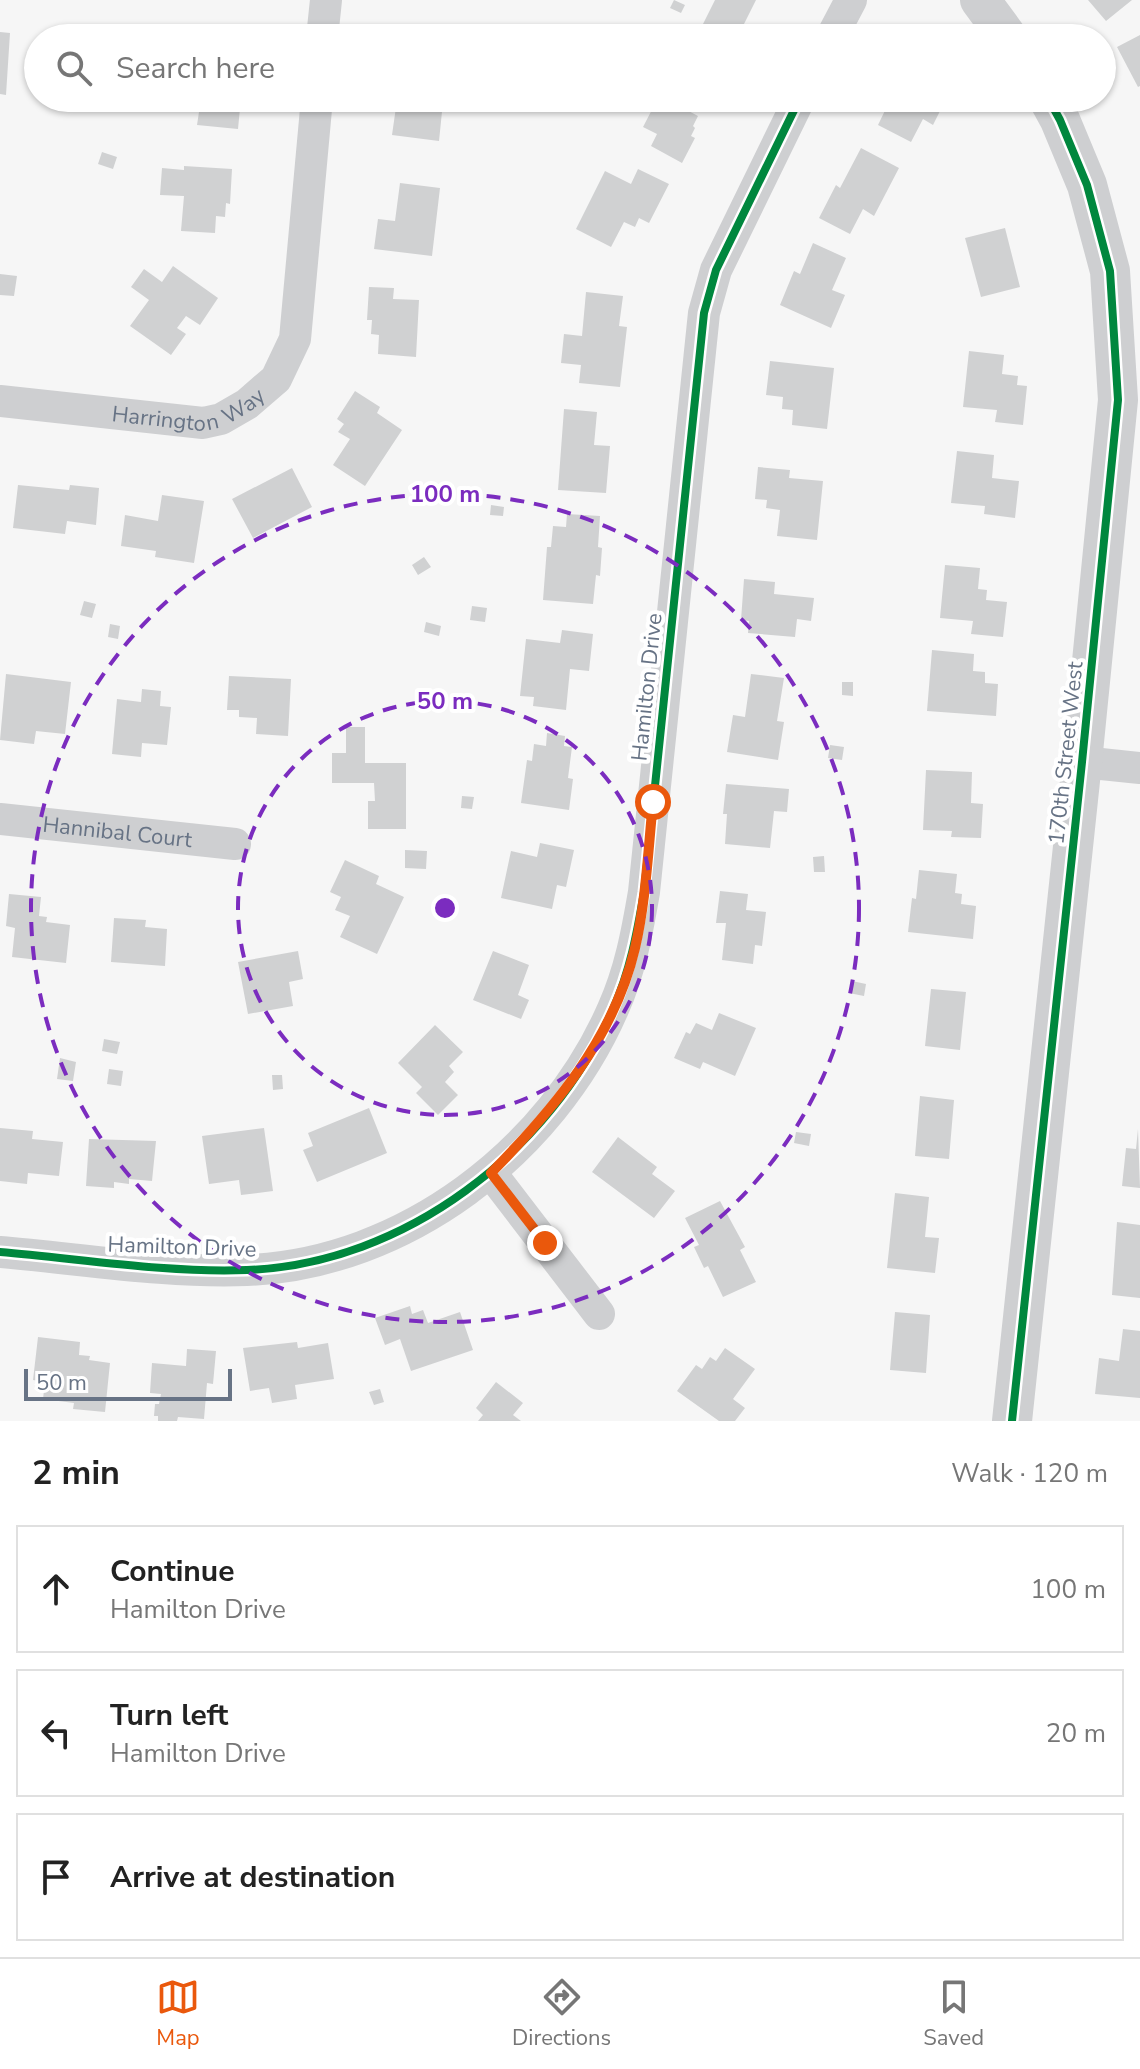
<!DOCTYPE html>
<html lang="en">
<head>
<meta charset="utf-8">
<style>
  body { margin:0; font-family:"Nunito Sans",sans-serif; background:#f2f2f2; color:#222 }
  .scale { position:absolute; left:24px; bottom:20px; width:208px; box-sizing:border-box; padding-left:8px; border:4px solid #677385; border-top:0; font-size:22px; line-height:28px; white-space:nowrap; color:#677385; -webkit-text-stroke:6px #fff; paint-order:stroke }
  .stop { position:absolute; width:24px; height:24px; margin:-18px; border:6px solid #ea580c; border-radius:50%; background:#fff }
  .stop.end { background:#ea580c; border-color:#fff; box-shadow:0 2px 8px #0008 }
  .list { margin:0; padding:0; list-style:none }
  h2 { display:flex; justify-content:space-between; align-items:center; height:104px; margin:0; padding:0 32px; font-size:34px }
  h2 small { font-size:26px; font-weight:400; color:#767676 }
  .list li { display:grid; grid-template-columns:52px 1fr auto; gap:24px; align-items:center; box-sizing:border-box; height:128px; margin:0 16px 16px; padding:0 16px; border:2px solid #e0e0e0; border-radius:0px }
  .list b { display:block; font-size:30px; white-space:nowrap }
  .list p { margin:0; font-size:26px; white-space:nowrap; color:#767676 }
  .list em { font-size:26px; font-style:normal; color:#767676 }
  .icon { flex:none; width:44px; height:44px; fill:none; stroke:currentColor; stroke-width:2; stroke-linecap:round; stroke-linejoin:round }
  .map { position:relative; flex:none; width:1140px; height:1421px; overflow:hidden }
  .search { position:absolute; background:#fff; box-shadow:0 2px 6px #0004; left:24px; right:24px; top:24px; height:88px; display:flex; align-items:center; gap:20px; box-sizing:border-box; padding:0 28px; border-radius:44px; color:#767676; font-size:30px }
  .sheet { height:536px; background:#fff }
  nav { display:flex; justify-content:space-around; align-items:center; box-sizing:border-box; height:112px; border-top:2px solid #e0e0e0; background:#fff; font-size:22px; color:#767676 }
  nav a { display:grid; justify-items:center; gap:4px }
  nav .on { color:#ea580c }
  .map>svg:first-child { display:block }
  .building { fill:#d0d1d2 }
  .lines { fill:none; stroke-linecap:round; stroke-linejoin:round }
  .minor { stroke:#cecfd1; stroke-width:32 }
  .tertiary { stroke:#cecfd1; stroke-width:40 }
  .cycleway-casing { stroke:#fff; stroke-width:13 }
  .cycleway { stroke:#00873e; stroke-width:8 }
  .route { stroke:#ea580c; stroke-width:10 }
  .ring { fill:none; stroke:#7b2cbf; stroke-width:4; stroke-dasharray:14 10 }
  .labels { text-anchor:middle; stroke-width:8; stroke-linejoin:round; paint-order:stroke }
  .street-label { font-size:22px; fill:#677385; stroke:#fff }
  .centre { fill:#7b2cbf; stroke:#fff; stroke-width:4 }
  .ring-label { font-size:24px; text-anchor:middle; font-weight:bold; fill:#7b2cbf; stroke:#fff; stroke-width:8; stroke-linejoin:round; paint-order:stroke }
</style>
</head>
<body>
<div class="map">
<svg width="1140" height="1421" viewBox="0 0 1140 1421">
  <rect width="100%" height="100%" fill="#f6f6f6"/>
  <path class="building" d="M674,0l11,5 -4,8 -11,-5z
    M715,0h41l-19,38h-26l-12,-6z
    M1088,0h44l-26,21z
    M0,32l10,1 -4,62 -6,-1z
    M205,32l34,4v2h-35z
    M1140,35v51l-2,1 -21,-40z
    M193,98h48l-3,31 -41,-4 2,-13 -8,-1z
    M407,98h51l-1,6 -14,-2 -4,39 -47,-6 4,-28 9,1z
    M658,98h6l34,18 -5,10 2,2 -4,8 4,2 -13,25 -31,-17 6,-12 -14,-7z
    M891,98h44l-3,4 10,5 -9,18 -10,-6 -12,23 -33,-17z
    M861,148l38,20 -25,48 -11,-7 -13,25 -31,-16 17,-33 4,3z
    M102,152l15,5 -4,12 -15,-5z
    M184,166l48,3 -2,35 -4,-1 -1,14 -9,-1 -1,17 -34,-2 3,-35 -24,-1 2,-27 22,2z
    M638,169l31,15 -20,39 -10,-5 -4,9 -11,-5 -13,25 -35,-18 29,-58 26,13z
    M400,183l40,5 -8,68 -58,-7 4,-30 17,2z
    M1005,228l15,59 -39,10 -16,-59z
    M813,243l33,15 -14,32 13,5 -14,33 -51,-23 14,-34 6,3z
    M173,266l45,32 -18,27 -14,-9 -9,12 9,6 -15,21 -41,-29 19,-26 -18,-13 13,-18 18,13z
    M0,274l17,2 -3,20 -14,-1z
    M369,287l25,1 -1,11 26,1 -3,57 -38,-3 1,-19 -8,-1 1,-14h-5z
    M586,292l37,4 -4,30 8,1 -7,60 -41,-4 2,-18 -20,-2 3,-29 18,2z
    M969,351l35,4 -2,19 16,2 -1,9 10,1 -4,39 -28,-3 2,-12 -34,-3z
    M770,361l64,7 -7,61 -35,-4 1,-15 -11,-1 1,-12 -17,-2z
    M355,391l25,16 -3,6 25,17 -37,56 -32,-21 17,-26 -12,-7 6,-8 -7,-5z
    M564,409l33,3 -3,33 16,1 -4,47 -48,-3z
    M957,451l37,4 -2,23 27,3 -4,37 -31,-4 1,-8 -34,-3z
    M758,467l32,3 -1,8 34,3 -6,59 -40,-4 3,-26 -14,-2 1,-8 -12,-1z
    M292,468l20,39 -59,31 -21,-39z
    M18,485l51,5 1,-5 29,3 -3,37 -29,-4 -2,13 -52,-6z
    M162,495l42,6 -10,62 -39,-6 1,-6 -35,-5 4,-31 33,6z
    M491,505l13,2 -1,9 -13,-1z
    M567,514l33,2 -2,31 4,1 -2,28 -4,-1 -3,29 -50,-4 4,-53h4l2,-21 13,1z
    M424,557l7,10 -13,8 -6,-10z
    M945,565l35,3 -2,21 9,1 -1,10 21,2 -4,35 -32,-3 2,-13 -33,-3z
    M744,579l31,3 -1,12 40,4 -3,23 -14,-2 -2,18 -47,-4 1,-12 -8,-1z
    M84,601l12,3 -4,14 -12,-3z
    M472,606l15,2 -2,14 -15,-2z
    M426,622l15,4 -2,10 -15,-4z
    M110,624l10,2 -2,13 -10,-2z
    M562,630l31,4 -4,37 -19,-2 -4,41 -33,-4 1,-9 -14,-1 6,-57 34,4z
    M932,650l42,4 -1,17 12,1v11l13,1 -2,32 -69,-5z
    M6,674l65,8 -6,52 -29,-3 -2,13 -34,-4z
    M751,674l33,4 -7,43 7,1 -6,38 -51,-8 6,-37 12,2z
    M229,676l62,3 -3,57 -32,-2 1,-16 -18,-1v-7h-12z
    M842,682h11v14l-11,-1z
    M142,689l19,2 -1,15 11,1 -4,38 -25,-2 -1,14 -29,-3 5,-55 24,3z
    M346,727h19v36h41v66h-38v-28h7l-1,-18h-42v-30h14z
    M547,733l18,3 -1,10 8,1 -4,31 5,1 -4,31 -48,-7 6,-43 5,1 2,-17 12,2z
    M830,745l14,2 -2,13 -14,-2z
    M926,770l46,2 -1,31 12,1 -2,34 -30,-1 1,-6 -29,-1z
    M726,784l63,5 -2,23 -13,-1 -4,37 -45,-4 2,-30h-4z
    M462,796l12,1 -2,12 -11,-1z
    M540,843l34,7 -8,37 -9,-2 -5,24 -51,-11 10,-47 26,6z
    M405,850l22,1 -1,18 -21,-1z
    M824,856l1,16h-11l-1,-15z
    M345,860l34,16 -3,8 28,13 -27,57 -37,-17 10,-21 -15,-6 6,-13 -11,-5z
    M919,870l38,4 -2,19 7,1 -1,10 15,2 -3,33 -65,-7 4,-34 4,1z
    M720,891l28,3 -2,16 20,2 -4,34 -7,-1 -2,19 -31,-4 4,-37h-10z
    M9,894l32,3 -2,19 8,1 -1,5 24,3 -4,38 -54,-6 3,-29 -9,-2z
    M114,918l32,2 -1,7 22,2 -2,37 -54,-4z
    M298,951l5,28 -14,3 4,24 -45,8 -10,-52z
    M493,951l36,14 -11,30 11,5 -8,19 -48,-19z
    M852,981l14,3 -2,12 -15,-3z
    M931,989l35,3 -6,58 -35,-4z
    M719,1013l37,15 -21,48 -32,-14 -3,7 -26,-11 12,-26 4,2 6,-11 16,7z
    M435,1025l28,27 -14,14 5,6 -9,10 13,13 -20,20 -22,-22 6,-6 -24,-24z
    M104,1039l16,3 -3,12 -15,-3z
    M60,1058l16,4 -3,19 -16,-2z
    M109,1069l14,2 -2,15 -14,-2z
    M272,1075h10l1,14 -10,1z
    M920,1096l34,4 -5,59 -34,-3z
    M369,1108l18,45 -70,29 -14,-32 10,-4 -5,-13z
    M0,1128l33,3 -1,8 31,3 -4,34 -31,-3 -1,11 -27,-3z
    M264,1128l9,63 -32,4 -2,-15 -30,4 -7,-48z
    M1138,1129l2,59 -18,-2 4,-38 10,1z
    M796,1132l15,2 -2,12 -15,-3z
    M618,1137l39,30 -5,7 23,17 -21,27 -62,-46z
    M89,1139l67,2 -4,40 -23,-2v5l-15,-2v6l-28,-2z
    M895,1193l34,4 -4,40 14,1 -4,35 -48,-5z
    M720,1201l25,46 -5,3 16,32 -33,15 -15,-31 -4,2 -10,-21 5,-2 -14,-27z
    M1117,1222l23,3v73l-28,-3z
    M410,1306l2,8 11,-4 5,13 32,-11 13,38 -62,21 -11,-32 -15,6 -10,-27z
    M895,1312l35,3 -4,58 -36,-3z
    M1123,1329l17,2v67l-45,-4 4,-36 20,3z
    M38,1337l42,5 -1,13 11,1 -1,4 21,3 -5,49 -32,-3 1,-6 -31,-4 2,-17 -12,-2z
    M297,1342l1,6 30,-5 6,36 -39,6 2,14 -25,4 -3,-15 -19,3 -7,-43z
    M725,1348l30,21 -22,30 12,9 -10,13h-16l-42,-30 19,-26 6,4 8,-12 6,4z
    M187,1349l29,2 -3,33 -6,-1 -3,36 -26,-2 -1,4h-19v-5h-4l1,-12h4l2,-10 -11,-1 2,-30 34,3z
    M496,1382l27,21 -10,12 8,6h-43l5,-6 -7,-7z
    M380,1389l4,13 -10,3 -5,-13z"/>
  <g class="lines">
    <g class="minor">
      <path d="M322,38l4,-38"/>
      <path d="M831,38l20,-38"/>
      <path id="s1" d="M0,401l203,22 18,-4 26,-15 29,-25 19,-40 22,-241"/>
      <path d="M1082,762l58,6"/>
      <path id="s2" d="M0,819l235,25"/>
      <path d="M491,1173l108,141"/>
      <path d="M0,1252c82,7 165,21 247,18 158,-6 304,-119 366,-261 17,-38 24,-76 31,-117l60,-579 12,-43 84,-172"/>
    </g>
    <path class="tertiary" d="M980,0l28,38
      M1012,1421l70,-659 36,-362 -8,-129 -23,-86 -27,-65 -12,-22"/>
    <defs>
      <path id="cycleway" d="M0,1252c82,7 165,21 247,18 158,-6 304,-119 366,-261 17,-38 24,-76 31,-117l60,-579 12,-43 84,-172
        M1012,1421l70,-659 36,-362 -8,-129 -23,-86 -27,-65 -12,-22"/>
    </defs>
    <use href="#cycleway" class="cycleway-casing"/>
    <use href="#cycleway" class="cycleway"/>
  </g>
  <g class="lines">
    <path class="route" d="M545,1243l-54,-70c63,-64 123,-135 144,-225 11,-47 13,-97 18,-146"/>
  </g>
  <g class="ring">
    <circle cx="445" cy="908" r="207"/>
    <circle cx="445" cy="908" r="414"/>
  </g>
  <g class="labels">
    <g class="street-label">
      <text dy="8" stroke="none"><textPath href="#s1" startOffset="192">Harrington Way</textPath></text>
      <text transform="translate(646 687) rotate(-84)" y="8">Hamilton Drive</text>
      <text transform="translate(1065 753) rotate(-84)" y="8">170th Street West</text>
      <text dy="8" stroke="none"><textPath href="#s2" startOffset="118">Hannibal Court</textPath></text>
      <text transform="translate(182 1246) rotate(2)" y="8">Hamilton Drive</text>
    </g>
  </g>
  <circle cx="445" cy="908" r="12" class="centre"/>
  <g class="ring-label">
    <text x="445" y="502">100 m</text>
    <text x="445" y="709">50 m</text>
  </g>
</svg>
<div class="scale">50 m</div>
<div class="stop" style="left:653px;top:802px"></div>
<div class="stop end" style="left:545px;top:1243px"></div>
<div class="search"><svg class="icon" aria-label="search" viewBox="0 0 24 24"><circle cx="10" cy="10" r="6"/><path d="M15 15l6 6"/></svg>Search here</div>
</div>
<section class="sheet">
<h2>2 min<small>Walk · 120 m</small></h2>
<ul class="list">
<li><svg class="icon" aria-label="ahead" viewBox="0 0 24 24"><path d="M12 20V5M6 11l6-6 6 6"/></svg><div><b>Continue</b><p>Hamilton Drive</p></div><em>100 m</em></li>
<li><svg class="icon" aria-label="left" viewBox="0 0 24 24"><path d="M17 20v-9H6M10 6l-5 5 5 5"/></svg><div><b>Turn left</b><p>Hamilton Drive</p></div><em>20 m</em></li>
<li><svg class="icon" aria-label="arrive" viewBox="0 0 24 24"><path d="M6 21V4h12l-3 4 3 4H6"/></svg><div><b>Arrive at destination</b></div></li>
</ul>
</section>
<nav>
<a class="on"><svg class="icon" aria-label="map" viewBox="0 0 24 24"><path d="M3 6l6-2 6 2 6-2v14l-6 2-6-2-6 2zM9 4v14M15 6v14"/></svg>Map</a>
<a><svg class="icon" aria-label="directions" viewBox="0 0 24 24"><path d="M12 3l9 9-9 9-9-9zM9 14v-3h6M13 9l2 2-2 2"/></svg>Directions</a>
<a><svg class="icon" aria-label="saved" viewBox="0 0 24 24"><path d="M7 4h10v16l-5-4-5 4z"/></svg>Saved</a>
</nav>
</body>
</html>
